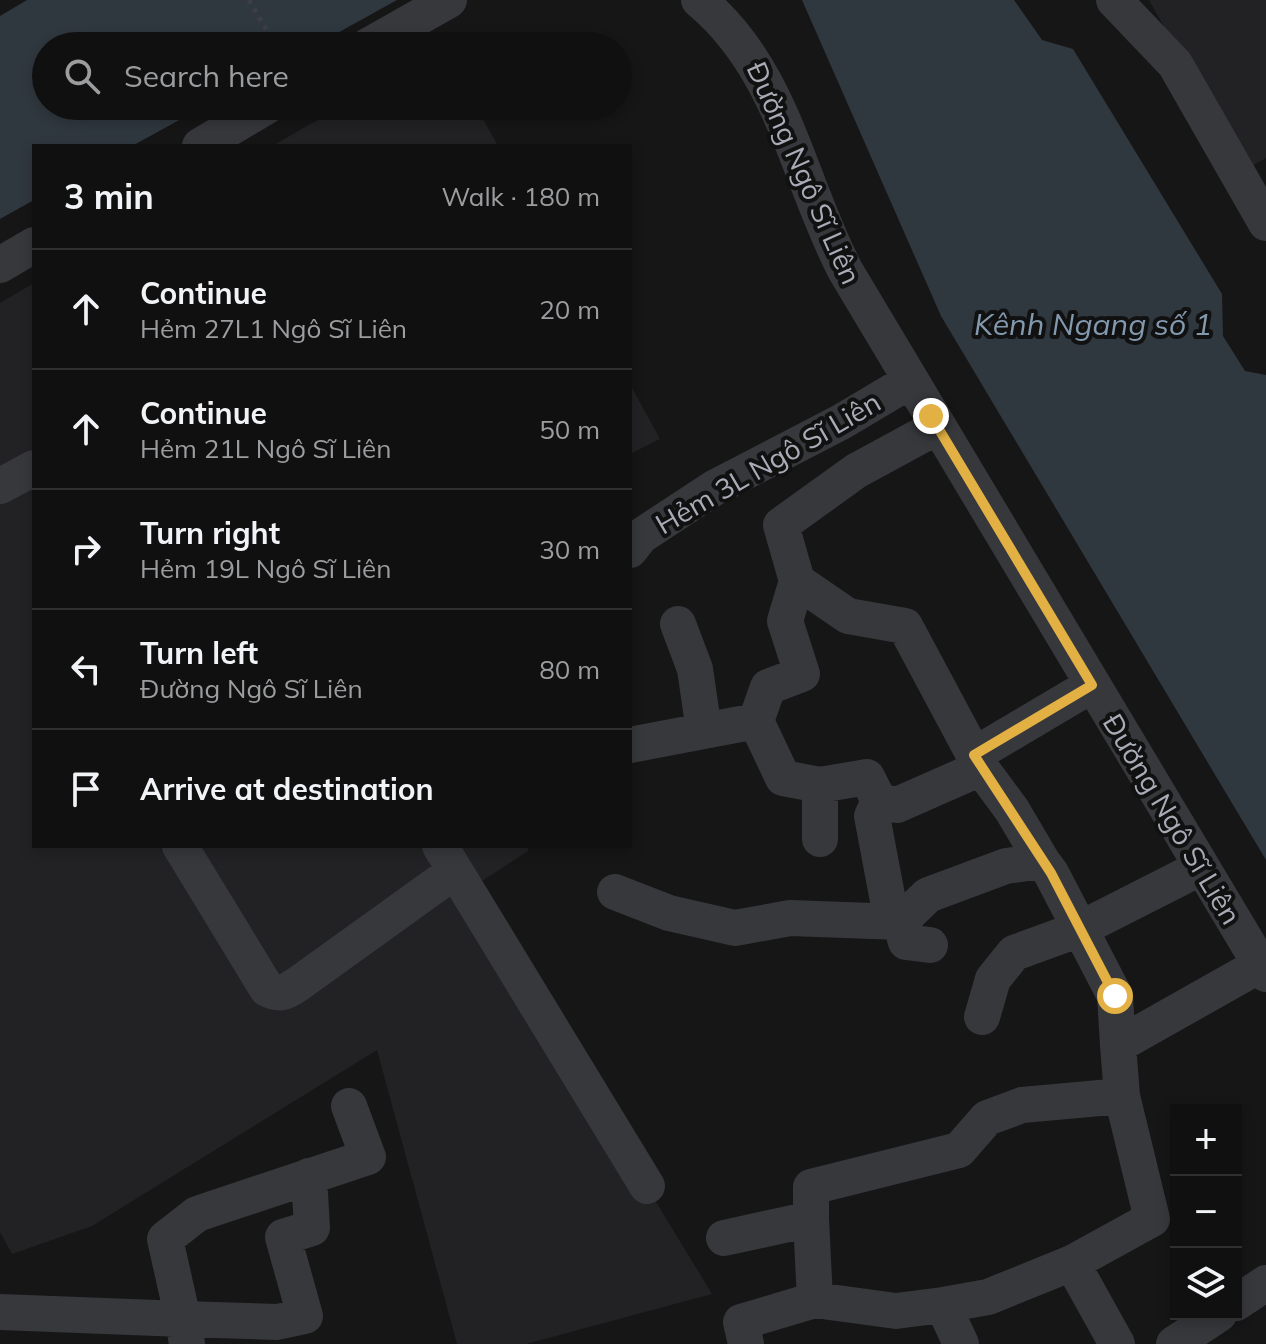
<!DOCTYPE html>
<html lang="en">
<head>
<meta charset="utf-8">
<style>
  body { margin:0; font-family:Mulish,sans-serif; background:#1e1e1f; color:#f1f3f6 }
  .controls { position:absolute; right:24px; bottom:24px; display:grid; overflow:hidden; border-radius:0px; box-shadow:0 4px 12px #0003 }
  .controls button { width:72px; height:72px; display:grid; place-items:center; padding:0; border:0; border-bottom:2px solid #303031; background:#101011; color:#f1f3f6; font:40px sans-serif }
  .stop { position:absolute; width:24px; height:24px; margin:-18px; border:6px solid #e2b043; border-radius:50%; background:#fff }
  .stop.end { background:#e2b043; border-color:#fff; box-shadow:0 2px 8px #0008 }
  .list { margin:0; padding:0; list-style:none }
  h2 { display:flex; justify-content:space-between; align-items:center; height:104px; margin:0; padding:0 32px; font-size:34px }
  h2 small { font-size:26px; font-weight:400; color:#9c9d9f }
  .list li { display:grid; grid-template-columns:52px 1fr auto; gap:24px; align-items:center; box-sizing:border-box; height:120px; padding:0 32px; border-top:2px solid #303031 }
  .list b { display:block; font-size:30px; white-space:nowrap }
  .list p { margin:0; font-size:26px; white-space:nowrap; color:#9c9d9f }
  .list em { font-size:26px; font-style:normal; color:#9c9d9f }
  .icon { flex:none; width:44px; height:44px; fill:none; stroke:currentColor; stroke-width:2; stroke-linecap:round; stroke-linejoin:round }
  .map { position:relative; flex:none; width:1266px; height:1344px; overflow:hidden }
  .search { position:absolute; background:#101011; box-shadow:0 4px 12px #0003; left:32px; top:32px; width:600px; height:88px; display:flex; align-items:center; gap:20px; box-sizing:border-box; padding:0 28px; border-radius:44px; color:#9c9d9f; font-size:30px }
  .panel { position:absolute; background:#101011; box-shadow:0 4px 12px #0003; left:32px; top:144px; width:600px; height:704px; border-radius:0px }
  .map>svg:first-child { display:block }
  .built { fill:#222224 }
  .water { fill:#30383f }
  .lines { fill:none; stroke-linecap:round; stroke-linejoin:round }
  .path { stroke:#3d3f43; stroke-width:5; stroke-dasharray:4 6; stroke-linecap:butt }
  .minor { stroke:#37383c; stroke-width:36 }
  .route { stroke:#e2b043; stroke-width:10 }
  .labels { text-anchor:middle; stroke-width:8; stroke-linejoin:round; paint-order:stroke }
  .street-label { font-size:28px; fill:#a9acb6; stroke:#111112 }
  .water-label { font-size:30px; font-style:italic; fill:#8399ae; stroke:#111112 }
</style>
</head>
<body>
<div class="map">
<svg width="1266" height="1344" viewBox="0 0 1266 1344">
  <rect width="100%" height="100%" fill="#161617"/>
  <path class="built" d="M1149,0h117v158l-21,12z
    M342,106h134l22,40h-226z
    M34,283v563h494v5l-61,40 245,403 -186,50h-69l-80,-294 -285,176 -80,28 -12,-22v-929z
    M630,384l30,55 -30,15z"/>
  <path class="water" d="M27,0h370l-83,46h-268v60h159l-73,40h-98v54l-34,19v-203z
    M802,0h212l28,40 31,9 149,245 1,42 22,35 21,4v485l-325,-544z"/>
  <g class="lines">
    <path class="path" d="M249,0l27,46"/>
    <path class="minor" d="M699,0c84,70 98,177 146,270l421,704
      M1114,0l61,64 91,159
      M368,46l81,-46
      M200,146l67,-40
      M0,265l34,-20
      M0,486l34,-18
      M630,550l11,-14 73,-48 127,-66 69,-41
      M797,581l51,35 57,10 69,129
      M678,624l17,45 9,62
      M756,721l27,57 37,7 47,-8 12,24 18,4 84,-37 -7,-13 118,-70
      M630,745l126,-24 12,-34 34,-13 -17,-53 12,-40 -16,-56 75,-54 81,-44
      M820,785v54
      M879,801l-7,15 20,106
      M180,846l87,143c13,7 19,3 31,-5l157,-113
      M440,846l207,340
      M1042,861l9,12 64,123 3,49
      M615,892l54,21 66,15 55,-10 110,4 28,-27 78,-29 36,-5 -30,-51 -31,-42
      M900,922l6,20 24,3
      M982,1017l11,-38 21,-26 66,-24 122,-62
      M811,1219v-32l148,-37 28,-32 35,-13 100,-9 -4,-51 142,-80
      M724,1238l87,-19 4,81
      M1072,1263l80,-44 -30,-123
      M1236,1303l30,-20
      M943,1305l45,-8 84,-34 45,81
      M0,1312l183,7 -18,-80 32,-25 171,-57 -19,-51
      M187,1344l-4,-25 94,3 28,-6 -22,-79 29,-9 -3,-52
      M746,1344l-5,-22 74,-22 81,11 47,-6 18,39
      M1174,1344l45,-30"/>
  </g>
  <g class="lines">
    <path class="route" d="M931,416l161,269 -118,70 77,118 64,123"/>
  </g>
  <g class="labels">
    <g class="street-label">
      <text transform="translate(804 173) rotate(66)" y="10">Đường Ngô Sĩ Liên</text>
      <text transform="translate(768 463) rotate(-30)" y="10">Hẻm 3L Ngô Sĩ Liên</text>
      <text transform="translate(1172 819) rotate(59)" y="10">Đường Ngô Sĩ Liên</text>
    </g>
    <g class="water-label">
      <text x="1093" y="335">Kênh Ngang số 1</text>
    </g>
  </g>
</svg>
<div class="controls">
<button>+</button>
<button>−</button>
<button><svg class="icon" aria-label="layers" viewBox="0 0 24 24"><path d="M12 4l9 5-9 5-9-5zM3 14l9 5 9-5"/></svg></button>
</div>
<div class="stop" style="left:1115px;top:996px"></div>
<div class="stop end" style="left:931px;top:416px"></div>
<div class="search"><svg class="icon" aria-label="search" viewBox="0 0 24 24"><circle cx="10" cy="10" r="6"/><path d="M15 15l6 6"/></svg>Search here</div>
<section class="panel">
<h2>3 min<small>Walk · 180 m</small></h2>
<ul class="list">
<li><svg class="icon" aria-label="ahead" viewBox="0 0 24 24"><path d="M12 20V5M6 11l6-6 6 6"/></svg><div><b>Continue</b><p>Hẻm 27L1 Ngô Sĩ Liên</p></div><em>20 m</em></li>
<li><svg class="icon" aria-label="ahead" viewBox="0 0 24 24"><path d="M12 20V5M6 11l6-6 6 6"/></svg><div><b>Continue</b><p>Hẻm 21L Ngô Sĩ Liên</p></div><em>50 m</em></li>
<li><svg class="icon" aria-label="right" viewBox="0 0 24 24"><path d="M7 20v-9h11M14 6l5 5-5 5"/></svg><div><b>Turn right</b><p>Hẻm 19L Ngô Sĩ Liên</p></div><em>30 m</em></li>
<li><svg class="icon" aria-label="left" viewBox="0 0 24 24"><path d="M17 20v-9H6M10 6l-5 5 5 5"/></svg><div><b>Turn left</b><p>Đường Ngô Sĩ Liên</p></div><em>80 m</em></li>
<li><svg class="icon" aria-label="arrive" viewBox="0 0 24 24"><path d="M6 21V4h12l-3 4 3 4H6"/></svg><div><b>Arrive at destination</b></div></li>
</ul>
</section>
</div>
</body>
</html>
